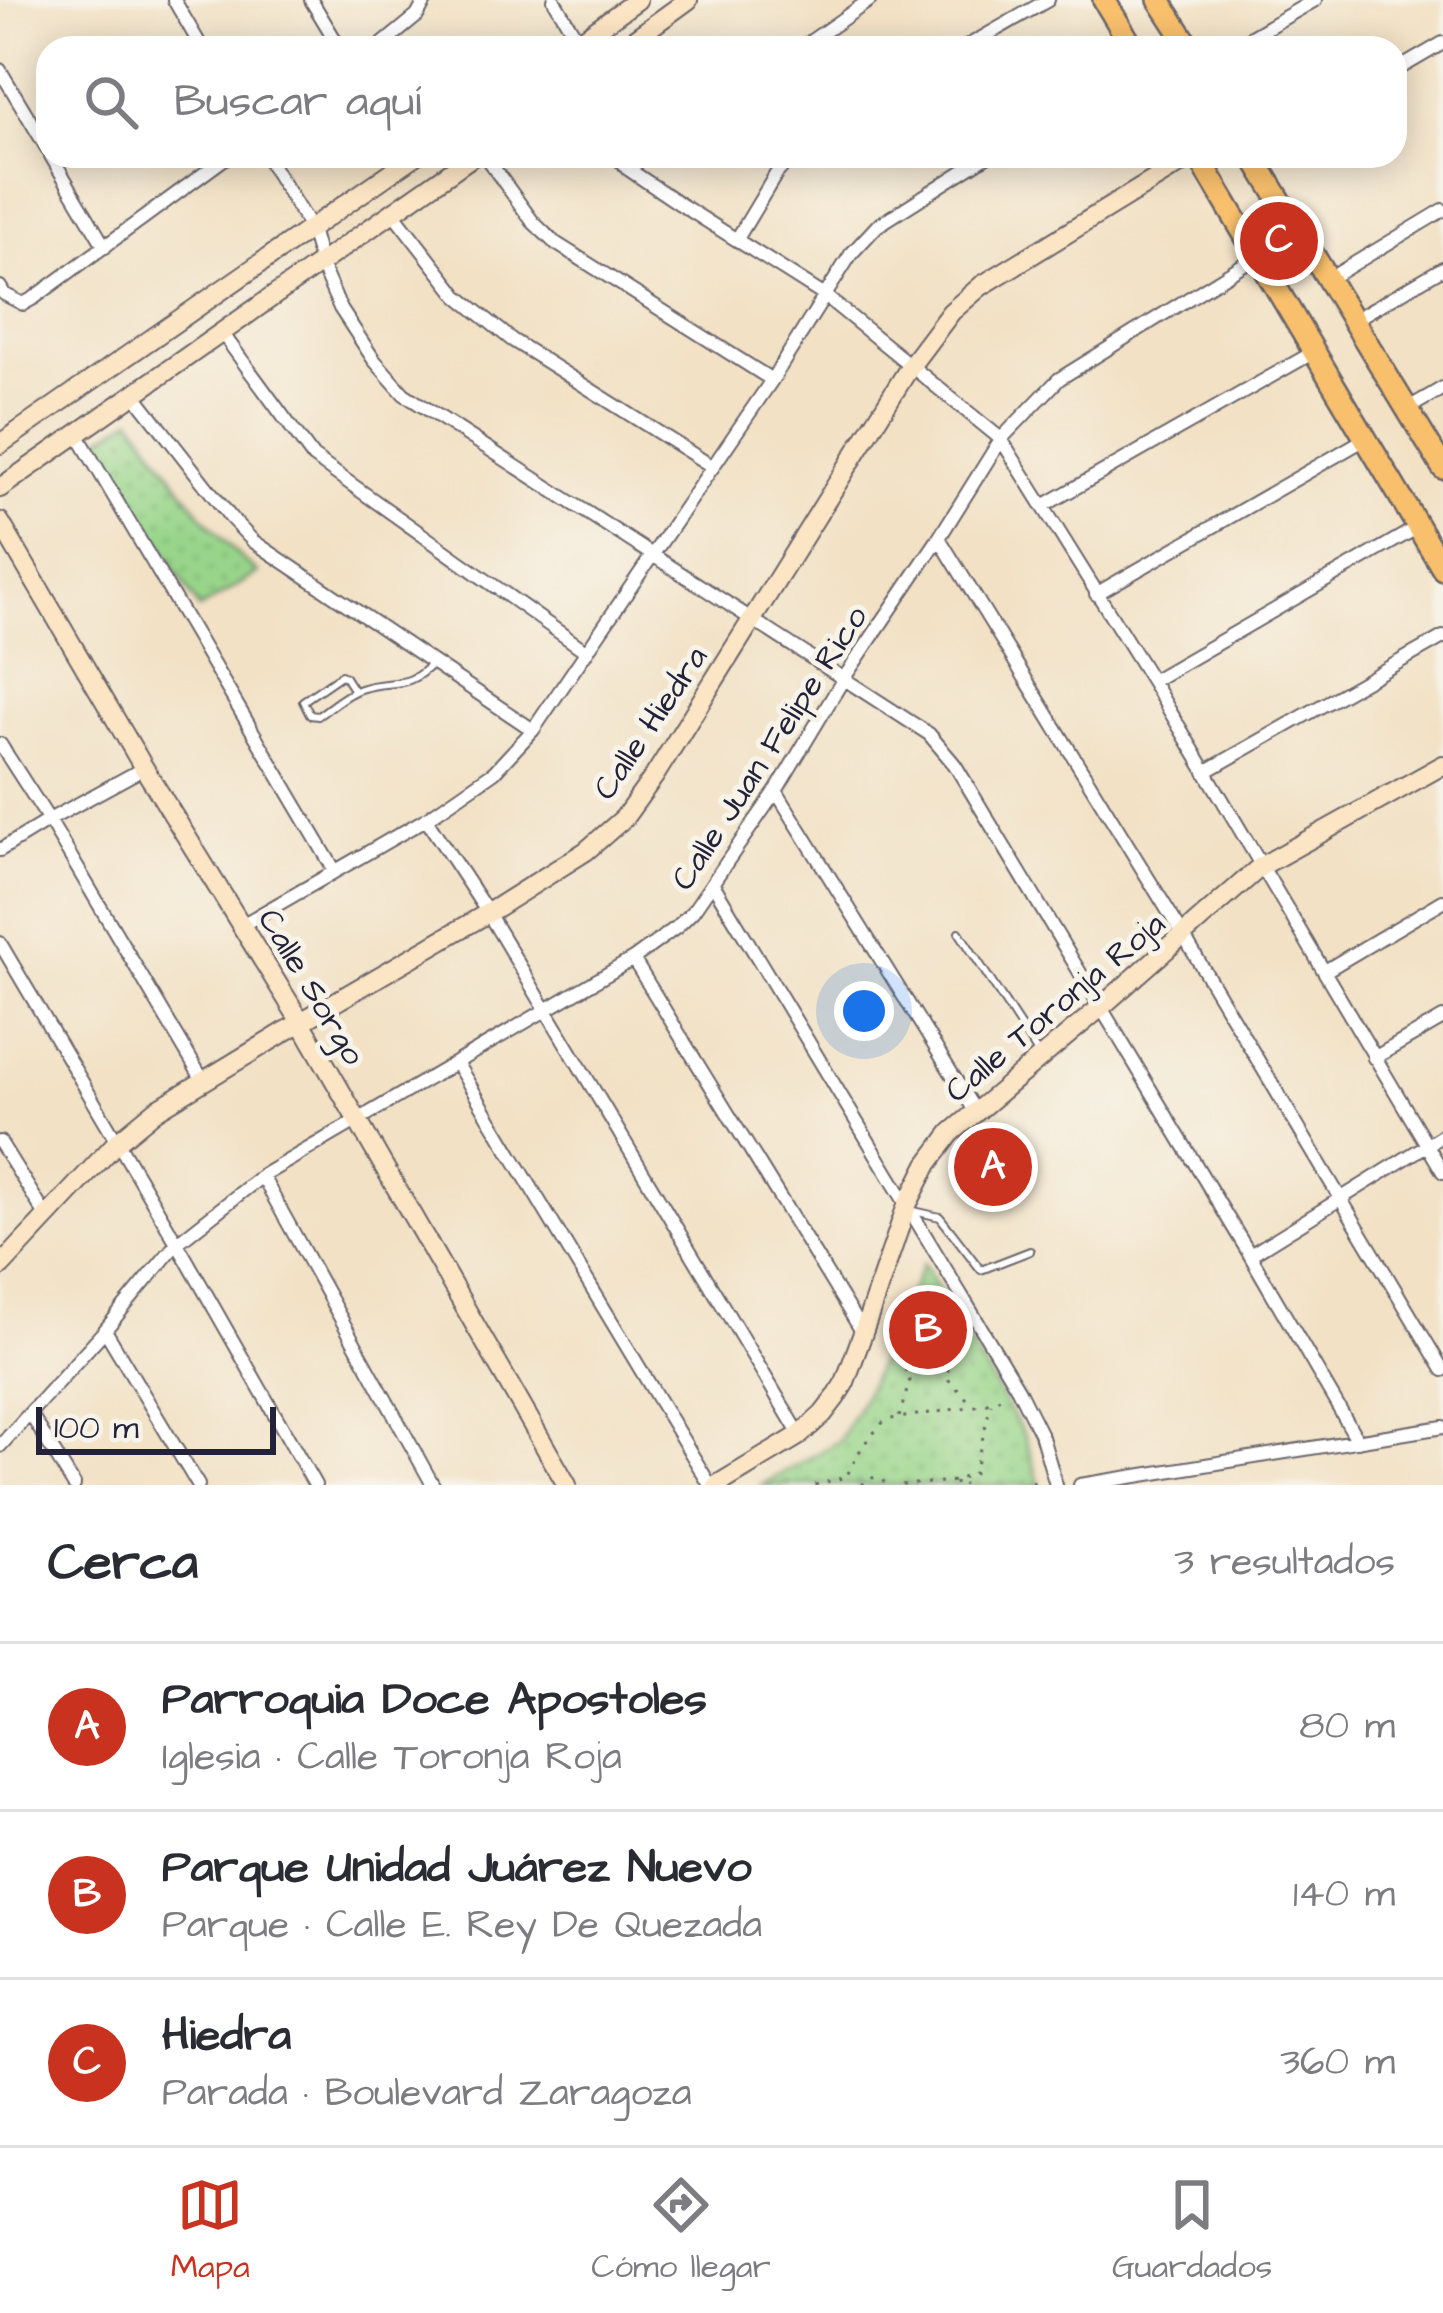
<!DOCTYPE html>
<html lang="es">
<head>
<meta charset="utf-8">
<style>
  body { margin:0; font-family:"Architects Daughter",sans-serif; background:#f7f7f7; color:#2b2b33 }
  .scale { position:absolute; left:36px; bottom:30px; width:240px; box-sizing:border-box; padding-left:12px; border:6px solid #22223b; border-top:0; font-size:33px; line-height:42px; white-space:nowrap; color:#22223b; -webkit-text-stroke:9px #f7f3e8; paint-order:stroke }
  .you { position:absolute; left:864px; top:1011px; width:42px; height:42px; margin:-30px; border:9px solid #fff; border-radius:50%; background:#1a73e8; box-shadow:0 0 0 18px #1a73e833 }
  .badge { display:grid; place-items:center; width:78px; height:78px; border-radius:50%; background:#c8321e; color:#fff; font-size:39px; font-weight:700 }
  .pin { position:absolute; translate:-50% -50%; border:6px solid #fff; box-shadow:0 3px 12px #0006 }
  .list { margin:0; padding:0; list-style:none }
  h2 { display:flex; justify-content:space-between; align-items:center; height:156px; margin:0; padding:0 48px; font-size:51px }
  h2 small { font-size:39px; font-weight:400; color:#7c7c81 }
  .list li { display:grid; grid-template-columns:78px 1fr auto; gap:36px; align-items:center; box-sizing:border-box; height:168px; padding:0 48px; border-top:3px solid #e1e1e2 }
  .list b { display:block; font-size:45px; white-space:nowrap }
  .list p { margin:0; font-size:39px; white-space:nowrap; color:#7c7c81 }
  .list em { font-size:39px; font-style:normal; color:#7c7c81 }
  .icon { flex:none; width:66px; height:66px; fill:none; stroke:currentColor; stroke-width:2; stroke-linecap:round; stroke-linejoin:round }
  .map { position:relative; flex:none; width:1443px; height:1485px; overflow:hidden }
  .search { position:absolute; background:#fff; box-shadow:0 6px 30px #0003; left:36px; right:36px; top:36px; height:132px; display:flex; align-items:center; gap:30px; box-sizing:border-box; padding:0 42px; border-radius:36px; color:#7c7c81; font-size:45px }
  .sheet { height:660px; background:#fff }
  nav { display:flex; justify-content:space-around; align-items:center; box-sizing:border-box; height:168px; border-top:3px solid #e1e1e2; background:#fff; font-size:33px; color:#7c7c81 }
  nav a { display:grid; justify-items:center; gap:6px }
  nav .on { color:#c8321e }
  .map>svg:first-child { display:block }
  .green { fill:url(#green-dots); stroke:#5d7c62; stroke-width:3 }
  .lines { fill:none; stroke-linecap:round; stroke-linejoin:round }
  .lane-casing { stroke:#6b656b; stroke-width:10 }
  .street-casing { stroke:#6b656b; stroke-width:16 }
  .secondary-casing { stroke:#6b656b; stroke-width:22 }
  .primary-casing { stroke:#6b656b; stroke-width:26 }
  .path { stroke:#6b656b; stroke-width:3; stroke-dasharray:3 9; stroke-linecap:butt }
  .lane { stroke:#fff; stroke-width:6 }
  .street { stroke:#fff; stroke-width:12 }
  .secondary { stroke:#fce5c4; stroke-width:18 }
  .primary { stroke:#f8bf6c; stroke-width:21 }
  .labels { text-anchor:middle; stroke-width:10; stroke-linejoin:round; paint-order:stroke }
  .street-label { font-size:33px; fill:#22223b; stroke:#f7f3e8 }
</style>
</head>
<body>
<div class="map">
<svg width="1443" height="1485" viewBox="0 0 1443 1485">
  <defs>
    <pattern id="green-dots" width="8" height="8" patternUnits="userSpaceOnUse" patternTransform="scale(3)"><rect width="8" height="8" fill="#98d58a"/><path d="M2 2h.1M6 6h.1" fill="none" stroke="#83b778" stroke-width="1.8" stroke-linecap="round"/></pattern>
  </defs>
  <rect width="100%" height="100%" fill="#f7f3e8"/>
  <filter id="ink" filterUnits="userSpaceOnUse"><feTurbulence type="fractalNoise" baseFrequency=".00833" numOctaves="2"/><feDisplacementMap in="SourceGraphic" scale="24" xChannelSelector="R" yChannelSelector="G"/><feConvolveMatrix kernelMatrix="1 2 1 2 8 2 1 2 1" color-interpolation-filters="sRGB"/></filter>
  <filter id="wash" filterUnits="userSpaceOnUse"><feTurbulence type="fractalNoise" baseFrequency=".004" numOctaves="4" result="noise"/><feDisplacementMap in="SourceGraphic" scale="48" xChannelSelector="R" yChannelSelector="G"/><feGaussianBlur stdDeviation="2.7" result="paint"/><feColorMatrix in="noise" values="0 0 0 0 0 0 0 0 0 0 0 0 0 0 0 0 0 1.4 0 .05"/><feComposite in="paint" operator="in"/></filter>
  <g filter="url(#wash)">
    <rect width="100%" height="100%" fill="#f2e1c5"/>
    <path class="green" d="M132,418c39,53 75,114 126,155l-59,36 -101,-169z
      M923,1264l102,173 15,48h-278l77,-44 23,-41z"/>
  </g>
  <g filter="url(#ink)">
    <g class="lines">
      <defs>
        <path id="lane" d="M354,691l-9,-14 -4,-2 -38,26 7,14 8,1c13,-9 27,-22 42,-27 31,-11 47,3 73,-27
          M959,932l80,123
          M914,1211l26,6 41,53 49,-19"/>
        <path id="street" d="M174,0l28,48
          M311,0l29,48
          M554,0l28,47
          M378,48l39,-32 9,-16
          M801,48l69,-48
          M964,48l84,-48
          M1232,48l83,-48
          M0,70l48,80
          M1395,71l48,-28
          M51,156l54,91
          M266,156l45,73 10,36 19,43 34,52 30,34 525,340 26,31 295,490 108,186
          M485,156l48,66 21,20 218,138
          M616,156l12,13 52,35 145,92 176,143 151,242 291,491
          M628,169l19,-13
          M394,214l64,82 54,44 201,127
          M737,239l39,-65 16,-18
          M1327,280l116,-70
          M0,287l4,7 19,10 11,-6 194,-142
          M1352,321l91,-53
          M222,333l91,124 274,195
          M134,394l97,124 22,23 280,189
          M1407,409l36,-21
          M77,434l258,437
          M1043,506l271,-154
          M939,538l244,397 260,435
          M1096,594l269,-155
          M1152,681l266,-154
          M0,744l49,76 155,262
          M1205,772l238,-135
          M776,791l199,320
          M426,819l62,94 312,522
          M0,850l49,-30 95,-52
          M713,884l305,505 24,48 14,48
          M242,925l184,-106 68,-47 39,-42 239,-350 79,-126 26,-28 110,-70
          M0,943l177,300 138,242
          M633,959l230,374
          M1325,971l118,-70
          M1374,1058l69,-40
          M457,1064l253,421
          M0,1142l46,74
          M262,1176l171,309
          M1250,1255l193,-120
          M105,1330l93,155
          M30,1413l44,72
          M0,1446l105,-116 72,-87 85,-67 371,-217 44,-32 16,-16 83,-120 68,-113 95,-140 62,-99 58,-60 198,-123
          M1080,1485l363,-58"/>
        <path id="secondary" d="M570,48l67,-48
          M622,48l66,-48
          M0,444l415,-288
          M0,488l473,-332
          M0,522l144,246 157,254 266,463
          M0,1267l117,-125 39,-32 145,-88 187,-109 98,-62 38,-33 31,-43 256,-410 40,-53 30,-26 212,-130
          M717,1485l83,-50 23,-21 13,-17 9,-15 18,-49 44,-128 21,-41 23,-31 150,-126 159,-140 183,-102"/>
        <path id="primary" d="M1104,0l29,48
          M1159,0l31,48
          M1198,156l245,413
          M1253,156l190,312"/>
      </defs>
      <use href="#lane" class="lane-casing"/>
      <use href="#street" class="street-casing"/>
      <use href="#secondary" class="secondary-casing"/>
      <use href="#primary" class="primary-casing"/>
      <path class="path" d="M899,1417l11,-37c-27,-48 55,-54 36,-3l27,28
        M815,1485l31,-8 17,-32 22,-25 97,-15 24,-9
        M862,1485l6,-6 8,-2 13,8
        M902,1485l53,-4 19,-8 17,-69
        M955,1485v-4l9,4
        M1020,1485l20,-4"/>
      <use href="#lane" class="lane"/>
      <use href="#street" class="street"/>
      <use href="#secondary" class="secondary"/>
      <use href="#primary" class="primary"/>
    </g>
  </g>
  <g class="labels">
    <g class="street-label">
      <text transform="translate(649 722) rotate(-56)" y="12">Calle Hiedra</text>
      <text transform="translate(768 747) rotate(-57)" y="12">Calle Juan Felipe Rico</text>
      <text transform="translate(313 986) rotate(59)" y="12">Calle Sorgo</text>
      <text transform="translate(1054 1006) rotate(-40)" y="12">Calle Toronja Roja</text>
    </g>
  </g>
</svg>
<div class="scale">100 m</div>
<div class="you"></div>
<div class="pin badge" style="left:993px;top:1167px">A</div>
<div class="pin badge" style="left:928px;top:1330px">B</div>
<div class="pin badge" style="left:1279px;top:241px">C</div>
<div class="search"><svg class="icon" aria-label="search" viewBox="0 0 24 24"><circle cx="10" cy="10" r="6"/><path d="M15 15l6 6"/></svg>Buscar aquí</div>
</div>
<section class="sheet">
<h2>Cerca<small>3 resultados</small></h2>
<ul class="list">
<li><span class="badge">A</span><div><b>Parroquia Doce Apostoles</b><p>Iglesia · Calle Toronja Roja</p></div><em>80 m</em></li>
<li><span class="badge">B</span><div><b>Parque Unidad Juárez Nuevo</b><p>Parque · Calle E. Rey De Quezada</p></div><em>140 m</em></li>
<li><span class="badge">C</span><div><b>Hiedra</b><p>Parada · Boulevard Zaragoza</p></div><em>360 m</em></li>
</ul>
</section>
<nav>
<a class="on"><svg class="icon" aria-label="map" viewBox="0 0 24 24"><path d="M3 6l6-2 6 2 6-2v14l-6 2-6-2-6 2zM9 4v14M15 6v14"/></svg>Mapa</a>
<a><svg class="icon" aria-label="directions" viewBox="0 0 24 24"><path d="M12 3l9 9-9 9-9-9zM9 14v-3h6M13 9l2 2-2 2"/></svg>Cómo llegar</a>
<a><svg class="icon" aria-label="saved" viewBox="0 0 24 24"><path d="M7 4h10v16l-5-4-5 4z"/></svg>Guardados</a>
</nav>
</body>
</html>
